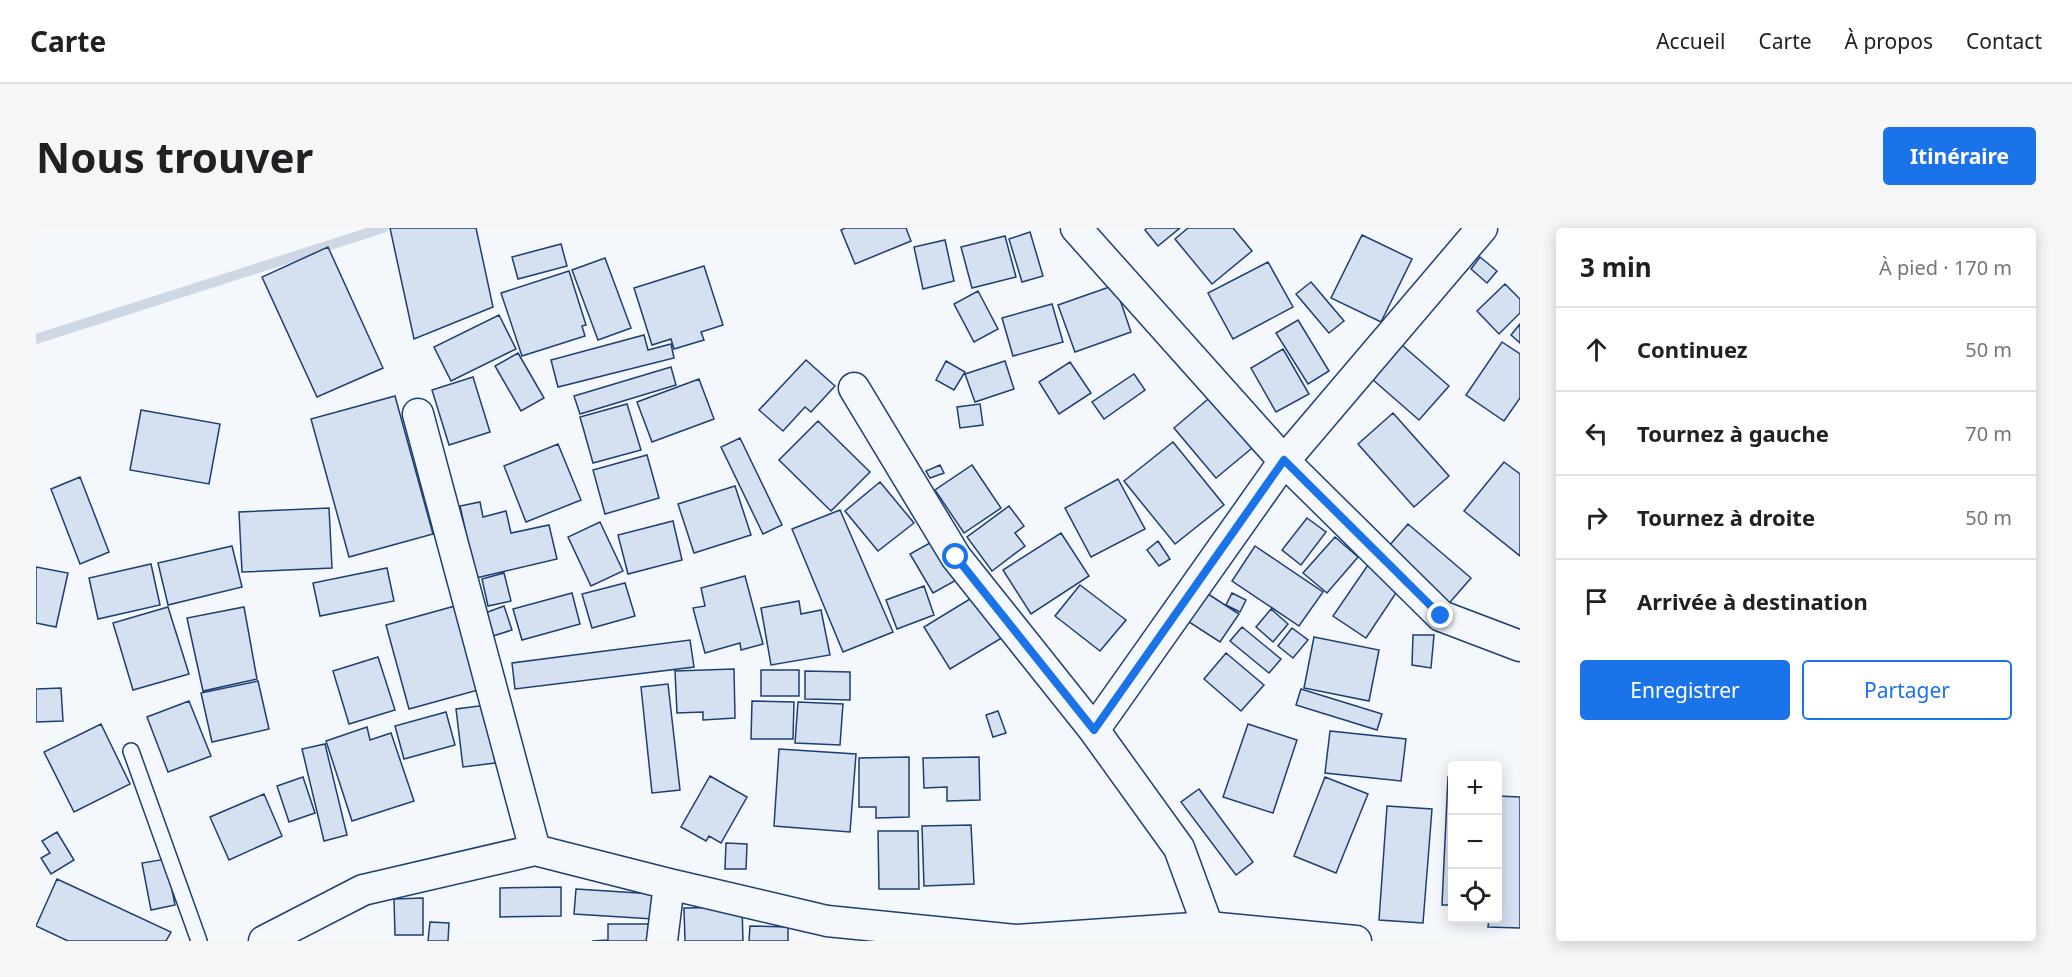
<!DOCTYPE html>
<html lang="fr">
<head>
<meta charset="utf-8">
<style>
  body { margin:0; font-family:"Noto Sans",sans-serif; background:#f6f6f6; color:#202124 }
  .controls { position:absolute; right:18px; bottom:18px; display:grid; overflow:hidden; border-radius:6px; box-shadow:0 3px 15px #0003 }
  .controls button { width:54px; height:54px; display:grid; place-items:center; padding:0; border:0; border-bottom:2px solid #e0e0e0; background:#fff; color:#202124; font:30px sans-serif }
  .stop { position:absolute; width:18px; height:18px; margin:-14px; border:4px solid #1a73e8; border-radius:50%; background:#fff }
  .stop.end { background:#1a73e8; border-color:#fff; box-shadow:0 2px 6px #0008 }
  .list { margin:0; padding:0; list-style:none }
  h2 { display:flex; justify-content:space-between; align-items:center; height:78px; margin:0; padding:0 24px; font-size:26px }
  h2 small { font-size:20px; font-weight:400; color:#757577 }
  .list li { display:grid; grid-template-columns:39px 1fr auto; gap:18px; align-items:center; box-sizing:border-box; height:84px; padding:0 24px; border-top:2px solid #e0e0e0 }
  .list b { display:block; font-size:22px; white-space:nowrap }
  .list em { font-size:20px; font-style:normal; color:#757577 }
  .actions { display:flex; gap:12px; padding:18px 24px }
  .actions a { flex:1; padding:14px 0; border:2px solid #1a73e8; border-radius:6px; text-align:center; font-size:21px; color:#1a73e8 }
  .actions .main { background:#1a73e8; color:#fff }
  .icon { flex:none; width:33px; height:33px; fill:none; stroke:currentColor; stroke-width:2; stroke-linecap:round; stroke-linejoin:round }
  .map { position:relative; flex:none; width:1484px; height:713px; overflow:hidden; border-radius:6px }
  header { display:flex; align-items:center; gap:36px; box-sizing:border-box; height:84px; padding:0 30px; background:#fff; border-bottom:2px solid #e0e0e0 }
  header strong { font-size:28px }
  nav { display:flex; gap:33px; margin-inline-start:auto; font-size:21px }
  .intro { display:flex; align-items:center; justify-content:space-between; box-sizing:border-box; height:144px; padding:0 36px }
  h1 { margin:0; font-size:42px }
  .button { padding:15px 27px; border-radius:6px; background:#1a73e8; color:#fff; font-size:21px; font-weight:700 }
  main { display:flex; gap:36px; padding:0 36px }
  aside { flex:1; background:#fff; border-radius:6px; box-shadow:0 3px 15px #0003 }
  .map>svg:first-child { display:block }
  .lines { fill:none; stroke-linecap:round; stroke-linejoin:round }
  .stream { stroke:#cfd7e4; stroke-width:10 }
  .building { fill:#d5e0f0; stroke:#1d3f73; stroke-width:1.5 }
  .lane-casing { stroke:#1d3f73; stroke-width:18 }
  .street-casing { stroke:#1d3f73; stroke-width:33 }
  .lane { stroke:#f4f7fb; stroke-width:15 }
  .street { stroke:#f4f7fb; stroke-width:30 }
  .route { stroke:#1a73e8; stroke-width:8 }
</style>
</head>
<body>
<header>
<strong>Carte</strong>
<nav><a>Accueil</a><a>Carte</a><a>À propos</a><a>Contact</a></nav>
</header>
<div class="intro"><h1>Nous trouver</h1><a class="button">Itinéraire</a></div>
<main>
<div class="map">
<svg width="1484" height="713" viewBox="0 0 1484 713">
  <rect width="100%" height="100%" fill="#f4f7fb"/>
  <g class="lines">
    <path class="stream" d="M0,111l347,-111"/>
  </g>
  <path class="building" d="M354,0h86l17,79 -79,32z
    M809,0h61l5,13 -56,23 -14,-34z
    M1111,0h33l-22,18 -13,-16z
    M1152,0h45l19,23 -40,33 -37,-45z
    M994,4l13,44 -21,6 -13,-43z
    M1326,7l50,24 -31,63 -50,-24z
    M969,8l11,41 -44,11 -11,-41z
    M909,12l9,41 -31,8 -9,-42z
    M525,16l6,22 -49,13 -6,-22z
    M292,19l55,121 -66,29 -55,-120z
    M1444,29l17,14 -10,12 -16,-14z
    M569,30l26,70 -33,12 -26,-70z
    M1232,34l25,45 -60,32 -25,-46z
    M668,38l19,59 -22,7 3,8 -30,9 -3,-10 -19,6 -18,-57z
    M533,43l17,54 -4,1 3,10 -63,20 -21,-63z
    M1275,54l33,39 -15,12 -33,-39z
    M1469,56l15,15v14l-21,21 -22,-23z
    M1079,57l16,47 -56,20 -17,-47z
    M942,63l20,38 -24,13 -20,-38z
    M1016,76l11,38 -50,14 -11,-38z
    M463,87l17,34 -65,32 -17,-34z
    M1262,92l31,51 -21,13 -32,-51z
    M1484,96v19l-9,-8z
    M608,107l4,15 23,-6 3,14 -116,29 -7,-27z
    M1466,114l18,12v44l-16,23 -38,-26z
    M1366,117l47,41 -30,34 -47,-41z
    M1247,121l26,45 -33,18 -25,-44z
    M482,125l26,45 -23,13 -26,-45z
    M770,132l29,26 -24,26 -6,-5 -22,24 -24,-21z
    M910,133l19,11 -11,18 -18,-10z
    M969,133l9,28 -39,13 -10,-28z
    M1034,134l21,31 -32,21 -20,-32z
    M635,139l5,18 -96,29 -6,-18z
    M1098,146l11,16 -41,29 -12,-17z
    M437,149l17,55 -41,13 -17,-55z
    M663,151l15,40 -62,23 -15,-40z
    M1178,166l43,50 -41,34 -42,-50z
    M359,168l38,138 -84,23 -38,-138z
    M591,176l14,46 -48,13 -13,-46z
    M944,176l3,21 -23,3 -3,-21z
    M105,182l79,14 -11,60 -79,-14z
    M1357,185l56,63 -35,31 -56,-63z
    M782,193l52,51 -39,39 -52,-51z
    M704,210l42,87 -19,9 -42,-87z
    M1137,214l51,63 -49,39 -51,-63z
    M522,216l23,56 -55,22 -22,-56z
    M611,227l12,43 -54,16 -12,-44z
    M1468,234l16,12v82l-56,-45z
    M904,237l4,8 -14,5 -4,-7z
    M936,237l29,43 -37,25 -29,-43z
    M44,249l29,75 -29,12 -29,-75z
    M1082,251l27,50 -54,28 -26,-49z
    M844,254l34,41 -36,28 -33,-40z
    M699,258l16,49 -57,18 -16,-49z
    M444,274l3,15 23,-6 5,22 38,-8 8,34 -81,19 -16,-72z
    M973,278l15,20 -9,7 10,13 -33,25 -25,-34z
    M293,280l3,60 -90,4 -3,-60z
    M804,282l53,122 -50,20 -51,-123z
    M1271,290l19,14 -25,33 -19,-15z
    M637,293l9,39 -54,14 -10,-39z
    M564,294l23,49 -32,15 -23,-49z
    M1372,296l63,54 -26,30 -63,-54z
    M1025,305l28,43 -58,38 -28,-44z
    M1299,309l23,20 -31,36 -24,-20z
    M901,311l23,39 -27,15 -23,-39z
    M1122,313l12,18 -11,7 -12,-16z
    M196,318l10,41 -74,18 -10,-42z
    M1219,318l68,46 -24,34 -67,-45z
    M1334,334l32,22 -36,54 -33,-22z
    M115,336l9,41 -62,14 -9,-41z
    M0,339l32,6 -12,54 -20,-4z
    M351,340l7,33 -74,15 -7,-33z
    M468,345l7,28 -23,5 -6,-27z
    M709,348l18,68 -22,6 -1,-7 -35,10 -12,-45 12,-2 -4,-18z
    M589,355l10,33 -43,12 -10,-34z
    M1044,357l46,35 -26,31 -45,-35z
    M888,358l10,29 -37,14 -11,-29z
    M1169,364l34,22 -19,28 -34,-22z
    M536,365l8,31 -58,16 -9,-31z
    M1196,365l14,7 -6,12 -14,-7z
    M942,366l27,42 -55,33 -26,-42z
    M763,373l2,13 20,-4 9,45 -59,10 -10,-57z
    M419,378l23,84 -69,19 -23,-84z
    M468,378l8,24 -19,6 -8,-23z
    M132,379l21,67 -56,16 -20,-67z
    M208,379l13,72 -54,12 -16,-73z
    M1235,381l17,15 -15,18 -17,-15z
    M1206,399l39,32 -12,14 -39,-32z
    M1256,400l16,12 -15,18 -15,-12z
    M1377,407h21l-3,33 -19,-3z
    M1278,409l65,13 -10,51 -65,-13z
    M654,412l4,27 -179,22 -3,-26z
    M1190,425l38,32 -23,26 -37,-32z
    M342,429l17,53 -46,14 -16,-53z
    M698,441l1,49 -32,2v-8l-26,1 -2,-42z
    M725,442h38v26h-38z
    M769,443l45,1v28l-45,-1z
    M222,453l11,48 -57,13 -11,-49z
    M632,456l12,106 -28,3 -11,-106z
    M25,460l2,33 -27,1v-33z
    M1265,461l81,25 -5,16 -81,-25z
    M153,473l22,55 -43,16 -21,-55z
    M716,473l42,1 -1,37h-42z
    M762,474l45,2 -3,41 -45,-2z
    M451,477l8,58 -32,4 -7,-58z
    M962,483l8,22 -13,4 -7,-22z
    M410,484l9,33 -51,14 -9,-33z
    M65,496l29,60 -56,28 -30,-60z
    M1212,496l49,16 -24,73 -50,-16z
    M331,499l3,13 21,-7 23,68 -62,20 -26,-80z
    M1294,503l76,8 -5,42 -76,-8z
    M289,516l22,91 -23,6 -22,-92z
    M743,521l77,5 -6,78 -76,-6z
    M873,529v60l-33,1v-11h-17v-49z
    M943,529l1,43 -33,1v-14l-23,1 -1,-30z
    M674,548l37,21 -26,46 -12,-7 -3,5 -25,-14z
    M267,549l12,36 -26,9 -12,-36z
    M1289,549l43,17 -32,79 -42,-17z
    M1412,549h4v128h-10z
    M1163,561l54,73 -17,13 -55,-73z
    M228,566l18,42 -53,24 -19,-43z
    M1462,568l22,1v131l-32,-1 1,-9h9z
    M1351,578l45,3 -9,114 -44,-3z
    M935,597l3,59 -50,2 -2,-60z
    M842,603h40l1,58h-40z
    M21,604l17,28 -23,14 -10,-16 9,-5 -8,-12z
    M690,615l21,1 -1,25h-21z
    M130,631l9,46 -24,5 -9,-47z
    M21,651l114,53 -5,9h-98l-32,-15z
    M525,659v29l-61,1v-29z
    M540,661l78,5 -1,25 -79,-5z
    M387,670v37h-28l-1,-36z
    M706,679l1,34h-58l-1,-33z
    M394,694l19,1 -1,18h-20z
    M572,696h43v17h-59l16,-1z
    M714,698l38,1v14h-39z"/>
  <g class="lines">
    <defs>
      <path id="lane" d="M95,523l68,190"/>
      <path id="street" d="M1040,0l208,233 157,155 79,30
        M818,160l102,169 138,173 85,118 29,79
        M382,186l117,436
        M1058,502l190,-269 198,-233
        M228,713l99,-51 172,-40 134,34 158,37 188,19 193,-13 148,14
        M626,713l7,-57"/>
    </defs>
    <use href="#lane" class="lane-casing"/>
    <use href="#street" class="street-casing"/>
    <use href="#lane" class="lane"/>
    <use href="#street" class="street"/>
  </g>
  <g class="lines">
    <path class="route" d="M920,329l138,173 190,-270 157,156"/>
  </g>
</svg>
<div class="controls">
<button>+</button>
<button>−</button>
<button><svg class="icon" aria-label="locate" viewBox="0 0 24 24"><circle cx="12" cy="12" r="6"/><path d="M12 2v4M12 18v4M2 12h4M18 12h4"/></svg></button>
</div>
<div class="stop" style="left:920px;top:329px"></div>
<div class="stop end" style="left:1405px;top:388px"></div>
</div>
<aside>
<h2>3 min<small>À pied · 170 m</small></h2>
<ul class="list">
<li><svg class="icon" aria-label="ahead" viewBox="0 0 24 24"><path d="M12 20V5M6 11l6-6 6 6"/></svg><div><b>Continuez</b></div><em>50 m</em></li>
<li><svg class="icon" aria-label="left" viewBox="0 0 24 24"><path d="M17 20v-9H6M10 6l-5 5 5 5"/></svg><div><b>Tournez à gauche</b></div><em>70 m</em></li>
<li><svg class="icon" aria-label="right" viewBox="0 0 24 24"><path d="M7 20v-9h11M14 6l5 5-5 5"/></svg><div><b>Tournez à droite</b></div><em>50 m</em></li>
<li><svg class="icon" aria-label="arrive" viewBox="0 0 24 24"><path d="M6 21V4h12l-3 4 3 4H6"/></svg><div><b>Arrivée à destination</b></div></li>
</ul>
<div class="actions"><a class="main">Enregistrer</a><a>Partager</a></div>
</aside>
</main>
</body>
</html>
